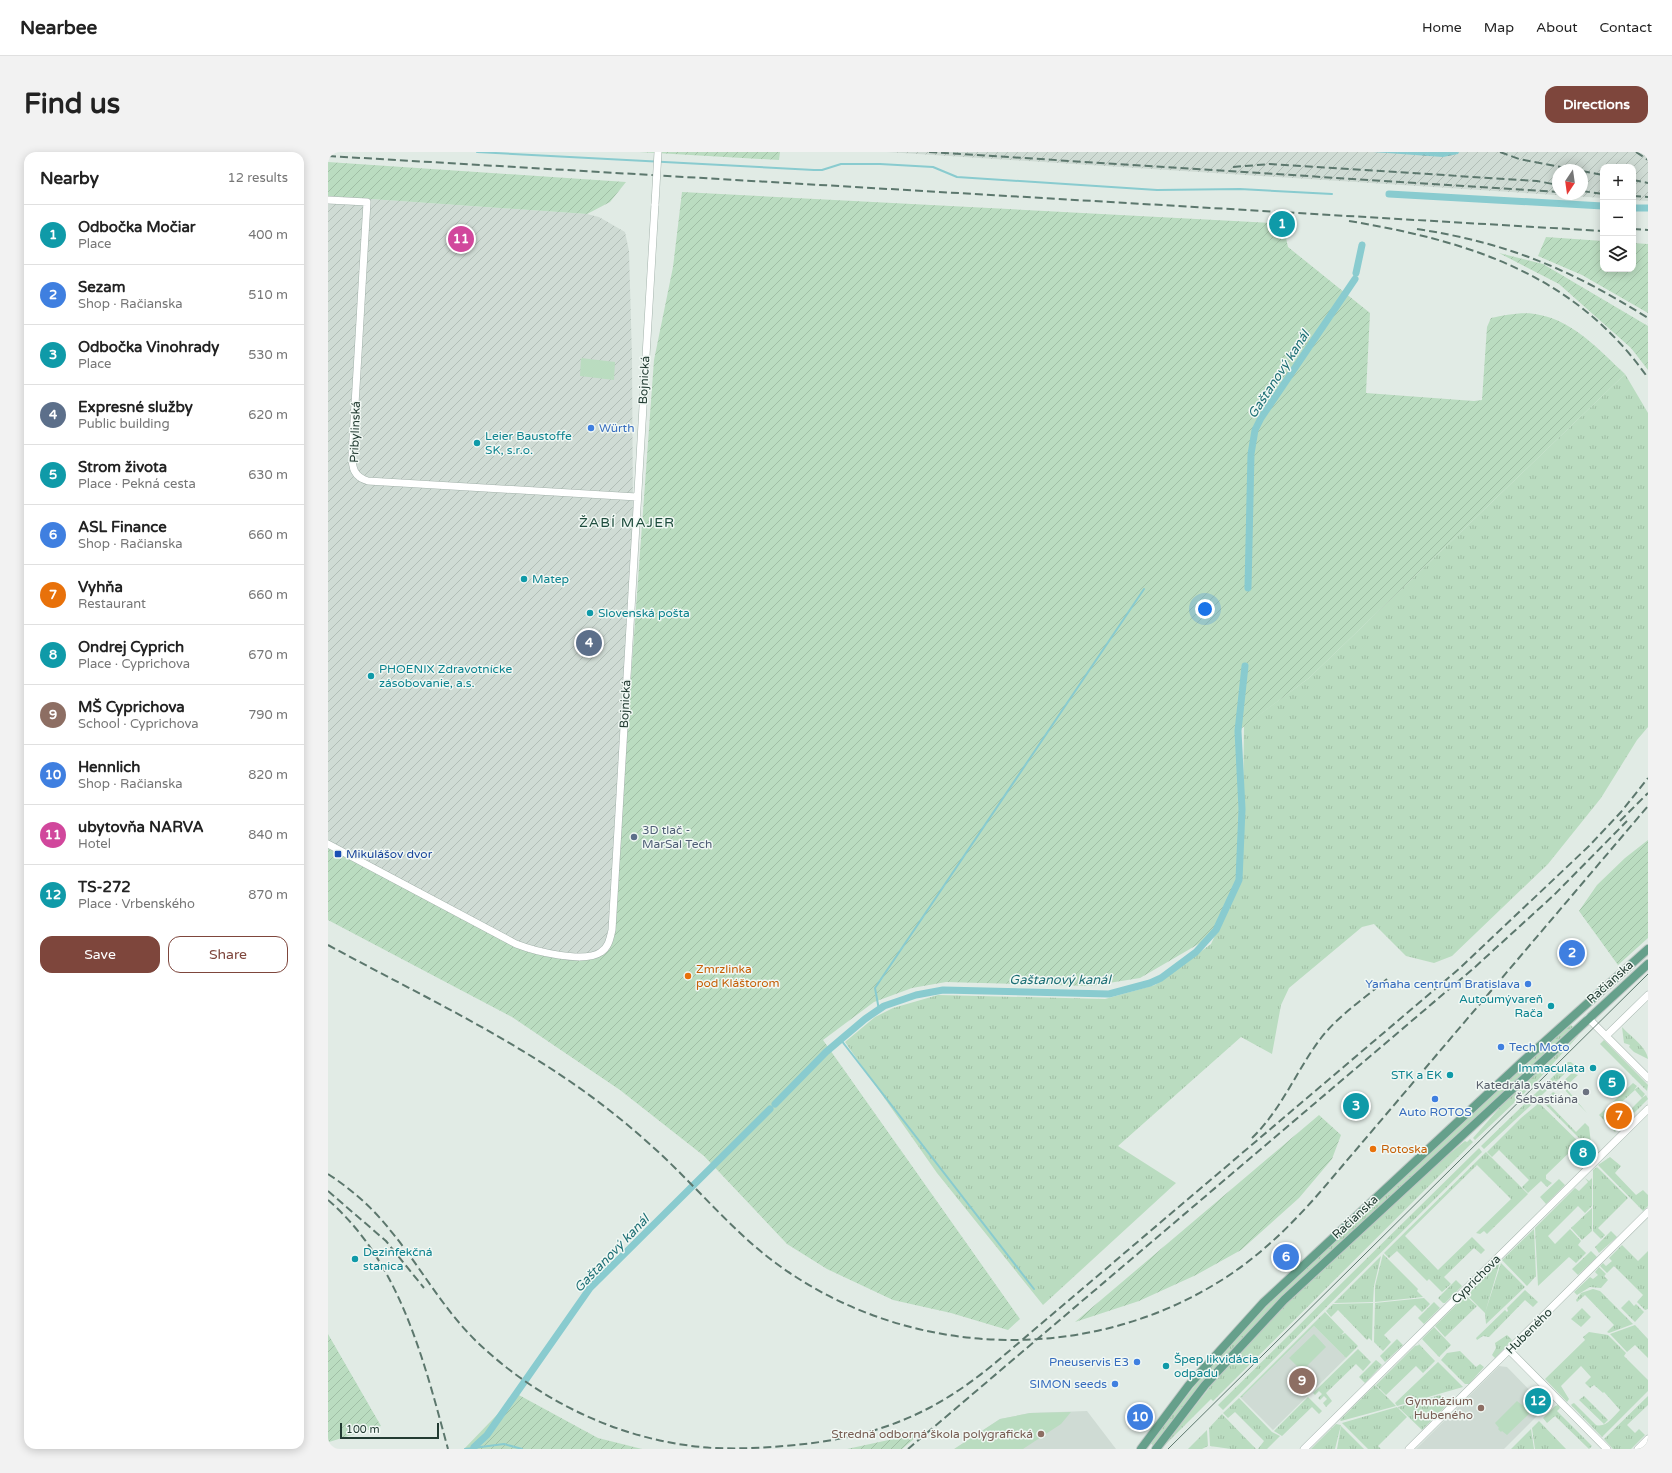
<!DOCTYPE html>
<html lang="en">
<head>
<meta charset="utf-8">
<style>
  body { margin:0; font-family:"Varela Round",sans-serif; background:#f2f2f2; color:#222 }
  .controls { position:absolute; right:12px; top:12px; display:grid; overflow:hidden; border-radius:8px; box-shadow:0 2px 10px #0003 }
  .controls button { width:36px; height:36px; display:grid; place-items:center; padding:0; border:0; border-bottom:1px solid #e0e0e0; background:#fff; color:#222; font:20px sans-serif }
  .compass { position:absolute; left:1224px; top:12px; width:36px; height:36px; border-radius:50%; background:#fff; box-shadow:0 2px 10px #0003; rotate:193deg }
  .scale { position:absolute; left:12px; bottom:10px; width:99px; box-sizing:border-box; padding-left:4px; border:2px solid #223b32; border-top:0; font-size:11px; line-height:14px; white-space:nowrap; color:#223b32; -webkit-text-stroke:3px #f1f8f4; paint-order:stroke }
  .you { position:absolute; left:877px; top:457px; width:14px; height:14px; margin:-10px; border:3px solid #fff; border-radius:50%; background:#1a73e8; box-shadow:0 0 0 6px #1a73e833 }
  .badge { display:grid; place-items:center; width:26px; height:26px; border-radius:50%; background:#7e463c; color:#fff; font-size:13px; font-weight:700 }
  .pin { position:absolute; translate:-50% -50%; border:2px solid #fff; box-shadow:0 1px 4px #0006 }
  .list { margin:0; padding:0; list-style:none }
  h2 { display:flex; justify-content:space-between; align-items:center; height:52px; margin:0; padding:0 16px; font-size:17px }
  h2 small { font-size:13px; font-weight:400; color:#767676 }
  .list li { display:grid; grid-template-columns:26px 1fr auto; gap:12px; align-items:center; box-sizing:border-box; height:60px; padding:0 16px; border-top:1px solid #e0e0e0 }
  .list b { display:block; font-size:15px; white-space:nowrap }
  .list p { margin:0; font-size:13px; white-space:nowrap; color:#767676 }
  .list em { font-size:13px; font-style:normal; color:#767676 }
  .actions { display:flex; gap:8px; padding:12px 16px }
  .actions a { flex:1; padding:9px 0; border:1px solid #7e463c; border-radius:12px; text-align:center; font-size:14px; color:#7e463c }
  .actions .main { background:#7e463c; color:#fff }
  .icon { flex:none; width:22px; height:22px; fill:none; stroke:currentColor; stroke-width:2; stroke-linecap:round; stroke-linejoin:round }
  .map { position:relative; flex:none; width:1320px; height:1297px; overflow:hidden; border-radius:12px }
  header { display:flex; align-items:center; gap:24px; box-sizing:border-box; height:56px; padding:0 20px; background:#fff; border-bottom:1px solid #e0e0e0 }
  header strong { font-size:19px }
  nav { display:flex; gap:22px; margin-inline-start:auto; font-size:14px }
  .intro { display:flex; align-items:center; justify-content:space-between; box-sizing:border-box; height:96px; padding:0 24px }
  h1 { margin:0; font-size:28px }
  .button { padding:10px 18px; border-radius:12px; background:#7e463c; color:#fff; font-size:14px; font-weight:700 }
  main { display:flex; gap:24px; padding:0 24px }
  aside { flex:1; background:#fff; border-radius:12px; box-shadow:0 2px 10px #0003 }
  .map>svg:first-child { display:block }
  .built { fill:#cfdbd4 }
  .industrial { fill:url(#industrial-furrows); fill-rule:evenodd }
  .grass { fill:url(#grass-tufts) }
  .garden { fill:url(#garden-furrows) }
  .pitch { fill:#badcc0 }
  .water { fill:url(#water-ripples) }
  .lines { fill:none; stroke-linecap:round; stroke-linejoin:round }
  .stream { stroke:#89cbcf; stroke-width:2 }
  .canal { stroke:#89cbcf; stroke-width:7 }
  .minor-casing { stroke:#a4b3ac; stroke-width:8 }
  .major-casing { stroke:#c1c8c6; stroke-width:10 }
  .minor { stroke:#fff; stroke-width:7 }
  .major { stroke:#66a08b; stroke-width:8 }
  .tram { stroke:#5c776d; stroke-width:1 }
  .rail { stroke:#5c776d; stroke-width:2; stroke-dasharray:8 4; stroke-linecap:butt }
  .minor-bridge-casing { stroke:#a4b3ac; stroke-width:8; stroke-linecap:butt }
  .minor-bridge { stroke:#fff; stroke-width:7 }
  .shop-dot { fill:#3f7fe0; stroke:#f1f8f4; stroke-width:1.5 }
  .culture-dot { fill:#0f9aa8; stroke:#f1f8f4; stroke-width:1.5 }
  .service-dot { fill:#5c6f8a; stroke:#f1f8f4; stroke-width:1.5 }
  .transit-dot { fill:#1a4fb4; stroke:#f1f8f4; stroke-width:1.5 }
  .food-dot { fill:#e8710a; stroke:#f1f8f4; stroke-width:1.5 }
  .worship-dot { fill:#6b7280; stroke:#f1f8f4; stroke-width:1.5 }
  .education-dot { fill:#8d6e63; stroke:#f1f8f4; stroke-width:1.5 }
  .labels { text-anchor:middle; stroke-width:3; stroke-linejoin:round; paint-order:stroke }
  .street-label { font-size:12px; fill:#223b32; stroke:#f1f8f4 }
  .shop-label { font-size:12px; fill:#366cbe; stroke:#f1f8f4; text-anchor:end }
  .culture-label { font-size:12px; fill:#0d838f; stroke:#f1f8f4; text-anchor:start }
  .service-label { font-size:12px; fill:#4e5e75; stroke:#f1f8f4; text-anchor:start }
  .transit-label { font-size:12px; fill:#164399; stroke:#f1f8f4; text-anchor:start }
  .food-label { font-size:12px; fill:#c56008; stroke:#f1f8f4; text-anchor:start }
  .worship-label { font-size:12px; fill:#5b616d; stroke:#f1f8f4; text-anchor:end }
  .education-label { font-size:12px; fill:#785e54; stroke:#f1f8f4; text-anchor:end }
  .water-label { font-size:13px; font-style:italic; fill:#1d6f75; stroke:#f1f8f4 }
  .quarter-label { font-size:14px; letter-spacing:1px; fill:#1e4c3d; stroke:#f1f8f4 }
</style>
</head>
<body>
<header>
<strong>Nearbee</strong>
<nav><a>Home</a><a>Map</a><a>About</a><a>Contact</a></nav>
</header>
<div class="intro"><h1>Find us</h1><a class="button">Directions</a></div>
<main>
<aside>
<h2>Nearby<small>12 results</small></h2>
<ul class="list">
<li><span class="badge" style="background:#0f9aa8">1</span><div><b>Odbočka Močiar</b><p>Place</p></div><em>400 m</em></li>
<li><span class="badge" style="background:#3f7fe0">2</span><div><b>Sezam</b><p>Shop · Račianska</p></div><em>510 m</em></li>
<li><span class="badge" style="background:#0f9aa8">3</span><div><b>Odbočka Vinohrady</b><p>Place</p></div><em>530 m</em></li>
<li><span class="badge" style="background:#5c6f8a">4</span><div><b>Expresné služby</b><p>Public building</p></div><em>620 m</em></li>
<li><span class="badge" style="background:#0f9aa8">5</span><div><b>Strom života</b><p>Place · Pekná cesta</p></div><em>630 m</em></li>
<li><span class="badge" style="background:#3f7fe0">6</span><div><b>ASL Finance</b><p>Shop · Račianska</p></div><em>660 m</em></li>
<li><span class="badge" style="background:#e8710a">7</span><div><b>Vyhňa</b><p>Restaurant</p></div><em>660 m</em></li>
<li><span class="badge" style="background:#0f9aa8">8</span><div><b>Ondrej Cyprich</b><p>Place · Cyprichova</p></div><em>670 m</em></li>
<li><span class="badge" style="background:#8d6e63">9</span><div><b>MŠ Cyprichova</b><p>School · Cyprichova</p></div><em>790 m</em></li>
<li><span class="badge" style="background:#3f7fe0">10</span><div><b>Hennlich</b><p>Shop · Račianska</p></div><em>820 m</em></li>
<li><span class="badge" style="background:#d1479c">11</span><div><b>ubytovňa NARVA</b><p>Hotel</p></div><em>840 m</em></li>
<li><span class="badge" style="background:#0f9aa8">12</span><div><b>TS-272</b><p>Place · Vrbenského</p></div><em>870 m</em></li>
</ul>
<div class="actions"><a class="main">Save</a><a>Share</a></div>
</aside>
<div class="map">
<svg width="1320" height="1297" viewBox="0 0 1320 1297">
  <defs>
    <pattern id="industrial-furrows" width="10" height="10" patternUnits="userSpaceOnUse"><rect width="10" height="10" fill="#cfdbd4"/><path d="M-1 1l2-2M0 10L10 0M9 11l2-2" fill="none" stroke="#b1bdb6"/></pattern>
    <pattern id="grass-tufts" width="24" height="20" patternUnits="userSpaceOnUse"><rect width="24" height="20" fill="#badcc0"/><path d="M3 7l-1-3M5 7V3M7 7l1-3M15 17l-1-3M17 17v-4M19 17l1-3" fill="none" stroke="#a0bea5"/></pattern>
    <pattern id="garden-furrows" width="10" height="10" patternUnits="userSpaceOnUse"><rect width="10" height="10" fill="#badcc0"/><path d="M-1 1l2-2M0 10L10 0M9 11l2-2" fill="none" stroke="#a0bea5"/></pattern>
    <pattern id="water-ripples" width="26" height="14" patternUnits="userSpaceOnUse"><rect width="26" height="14" fill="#89cbcf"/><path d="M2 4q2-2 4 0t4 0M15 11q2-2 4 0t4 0" fill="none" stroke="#70a6a9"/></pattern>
  </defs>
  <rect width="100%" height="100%" fill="#e1ebe5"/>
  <path class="built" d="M986,1174l32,32 -73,72 -32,-32z
    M1171,1214l8,1 39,40 -42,42h-88z
    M759,1259l29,38h-161l45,-30 30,-6z"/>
  <path class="industrial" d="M559,0h761v49l-15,-1v-33h-30v31zM1230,18h24v24h-24z
    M0,44l259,18 12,3 26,15 4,19 3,106 1,167 -21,414 -17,18 -65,-5 -202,-105z"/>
  <path class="grass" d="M1297,222l23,39v314l-11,13 -36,58 -53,66 -96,92 -18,7 -28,-7 -32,-32 -12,3 -73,61 -8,17 -9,49 -31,-17 -123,109 58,37 -133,122 -106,-132 -92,-131 30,-25 18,-9 45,-13 167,4 50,-14 56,-41 31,-65 2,-153 65,-48z
    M1243,873l2,2 -296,274 -65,71 -58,74 -4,-3 58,-74 66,-71 278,-258z
    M1294,875c7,8 25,20 26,32l-14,-7 -5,-5 1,-2 -6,-2z
    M1251,883l-42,46 -62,59 -2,-2 37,-42z
    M1276,888l44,45 -1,6 -47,-47z
    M1240,910h3l3,3 -90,84 -3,-3z
    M1244,921l6,2 -13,12 22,26 -26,-27 -5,2z
    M1305,931l4,3 -3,4 4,-3 7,7 -3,4 4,-3 2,4 -14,14 -3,-4 11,-11 -7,-8 -20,18v2l-11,8 6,9 5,-2 3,3 -3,4 -16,-17z
    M1225,940l4,2 -9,9 28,29 9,-9 4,4 3,24 -49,-49z
    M1211,951l48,47 -3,3 -8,-7 -30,29v4l6,4 -5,4 -6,-6 -13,12 -6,-6 7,-7 -30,-30 -7,7 -5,-5 34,-34z
    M1142,987l3,3 -260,259 -2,-2 -50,50 60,-76 58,-64 153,-141 33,-27 2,1z
    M1151,996l3,4 -259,258 -5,-5z
    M1158,1000l42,42 -41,40 -3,-3 -4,3 -4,-1 35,-34 -34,-34 -72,71 33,34 34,-33 13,13 -4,4 -7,-6 -30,29 7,7 -9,8 -13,-13 -2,2 -30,-30 -8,7 -5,-5z
    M1282,1005l11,9 -6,7 21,22 7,-5 5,5v11l-5,5 -45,-46z
    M1269,1015l31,31 -30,30 7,7 -4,4 -8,-8v-61z
    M1257,1026l4,3 3,-3v28l-7,7 -7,-7 -30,30 7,8 15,-15 11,12 -3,4 8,8 -10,10 -7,-6 -31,29 -3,-58 40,-40 4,3 9,-9z
    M1231,1027l6,6 -19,19 -6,-7z
    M1264,1056v23l-10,9 -11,-12z
    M1206,1077l2,47 -9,10 -25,-26z
    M1283,1079l6,6 -18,16 -4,-6z
    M1294,1093l16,16 10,-10v58l-3,1 -8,-8 6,-7 -29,-29 -7,7 -7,-7 3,-3 3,3 6,-5 -3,-3z
    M1263,1099l6,6 -19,18 -6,-6z
    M1055,1102l35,35 -1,2 6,6 -48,5v-16z
    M1053,1104l-7,30 -1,16 -39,1z
    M1172,1110l-15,51 -18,-18z
    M1173,1111l24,24 -39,37 -1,-11z
    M1271,1115l7,7 -2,2 4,4 -7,8 -11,-1 -13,8 -3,-3 16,-15 3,2 5,-4 -3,-3z
    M1128,1128l6,6 -17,17h-2l-5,-5z
    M1265,1137l7,2 33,33 -24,9 -2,-1 7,-7 -29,-30 -8,7 -1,-2 5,-7z
    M1197,1138l13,12 -5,5 -8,-7 -36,37 -6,-1 -6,4 -1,-2 29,-28 2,2 1,-1 -1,-3z
    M1138,1144l11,10 -32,31 -10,-11 28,-28 2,1z
    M1096,1146l6,6 -8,8 -7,-7 -31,30 7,7 -8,9 -9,-9 1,-39z
    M1301,1148l5,6 2,-2 8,8 -9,10 -14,-14z
    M1106,1150l6,6 -16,16 -6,-6z
    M1045,1151l-1,38 -3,-3 -2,2 -29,-30 -7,7 -5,-6 7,-7z
    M1254,1156l9,9 -10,10 -10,-8z
    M997,1160l19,20 -3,3 4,-2 13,13 -12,12 -32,-32 -73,72 -1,-1z
    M1307,1173l13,14v19l-13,-13 -8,7 -17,-18z
    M1106,1175l17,18 -12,12 -17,-18z
    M1261,1180l19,3 18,18 -2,3 24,24v11l-46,46 -31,-32 1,-1 2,-1 22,22c10,3 17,-8 24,-15l-16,-18 -1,1 -9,-8 -4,3 -5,-5 6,-6 -10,-11 -20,20 8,13 -2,3 -22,-23 40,-39 -2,-3z
    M1179,1183l5,5 -17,18 -3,-3 4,-7 -1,-5z
    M1069,1187l6,6 -18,17 -5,-6z
    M1090,1191l17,18 -12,12 -7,-7 -30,29 -10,-10 39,-39 4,-1z
    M1030,1197l13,13 -8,9 -7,-7 -30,29 6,8 -6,6 -3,-4 4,-4 -3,-3 -4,4 -2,-2 4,-4 -3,-3 -4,4 -2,-2z
    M1132,1199l16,16 4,-3 4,3 -15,17h-4l-24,-24 6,-7z
    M1048,1208l6,5 -17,18 -6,-6z
    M1110,1210l25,25 -66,19 -2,-3z
    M1047,1233l21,21 -55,15 -1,-1z
    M1210,1233l-3,3 3,3 3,-3 9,9 -5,3 2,2 3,-4 3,2 -7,7 -15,-15z
    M1112,1243l8,9 -26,26 -24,-23z
    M1256,1244l24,24 -4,4 -25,-24z
    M1320,1244v9l-21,20 8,8 4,-4 6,6 -14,14h-18l-9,-10z
    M980,1245l14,14 -3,3 -7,-7 -30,29 -8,-5z
    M911,1246l33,34 8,4 -13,13h-9l6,-8 -29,-29 -7,6 -5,-5z
    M1230,1253l2,3 -3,3 35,35 -3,3 -34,-33 -8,7 -4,-5 12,-12z
    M1069,1255l10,10 -29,29 3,3h-13l-26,-26z
    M894,1262l34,35h-25l-21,-3 -1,-18z
    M1211,1269l27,28h-31l-3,-21z
    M1008,1272l5,1 -6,24h-24z
    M1013,1274l23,23h-27z
    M1203,1277l3,20h-23z
    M879,1278l1,16 -6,3h-14z"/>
  <path class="garden" d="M311,0h141l-1,8z
    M0,10l298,20 -16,20 -23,12 -259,-18z
    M354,40l592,31 -1,13 13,2 2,9 82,66 -4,80 108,8 8,-1 5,-73 4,-9c15,-3 34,-7 49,-3 35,7 60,36 85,59l-316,304 -71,53 4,78 -3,71 -25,55 -74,43 -50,8 -144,-4 -34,6 -38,14 -51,38 197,279 -12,11 -57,-17 -58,-13 -66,-31 -40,-25 -83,-88 -84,-66 -108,-73 -184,-97v-74l202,105 65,5 17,-18 42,-578 19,-93z
    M1218,85l57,4v28h30v-26l15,1v69l-66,-38 -44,-19z
    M1171,101l44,11 105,62v44l-17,-22 -72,-64z
    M1320,688v98l-30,27 -39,-54 18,-26 28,-27z
    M991,963l22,20 -9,24 -33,39 -58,52 -45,25 -57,26 -64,21z
    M0,1182l53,92 -52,16 -1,-1z
    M189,1242l81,44 44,11h-178z
    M593,1281l-19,16h-55z"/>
  <path class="pitch" d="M253,206l34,4 -1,18 -34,-4z
    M986,1182l12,13 -24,24 -13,-13z
    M1189,1249l5,4 2,-1 6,9 -23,22 -5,-4 -1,1 -3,-3 1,-1 -4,-5z
    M743,1260l-10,12 -38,25h-69l46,-30 30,-6z"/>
  <path class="water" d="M1045,0h86l-1,2 -15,3z"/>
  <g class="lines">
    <path class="stream" d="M149,0l337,18h8l19,-6h39l53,3 24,10 200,13 83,-1 92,5
      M551,858l-4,-22 269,-399
      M513,888l193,249
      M137,1297l39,-5 18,5"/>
    <path class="canal" d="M1061,42l214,12
      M1305,56h15
      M1028,121l6,-28
      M920,436l3,-134 4,-24 6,-12 94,-139
      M447,952l51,-52 39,-33 19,-13 32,-11 27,-5 166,4 41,-11 11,-5 35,-26 20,-22 23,-50 3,-71 -4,-78 7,-65
      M146,1295l13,-12 103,-147 180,-179"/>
    <defs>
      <path id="minor" d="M0,48l39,2 -15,253c0,13 2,22 16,26l269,16
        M0,692l188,100c18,7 68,20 85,8 8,-5 9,-14 11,-22l43,-726
        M1260,866l60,60
        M1278,884l42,-41
        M1181,1198l98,99
        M976,1297l344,-340
        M1081,1297l239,-237
        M1310,1297l10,-10"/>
      <path id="major" d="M813,1297l48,-64 74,-82 259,-241 126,-113
        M828,1297l49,-64 79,-85 364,-336"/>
    </defs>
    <use href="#minor" class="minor-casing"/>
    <use href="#major" class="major-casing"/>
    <use href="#minor" class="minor"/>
    <use href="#major" class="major"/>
    <path class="tram" d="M840,1297l480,-475"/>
    <path class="rail" d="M601,0l629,40
      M1172,0l19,7 58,11
      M1308,0l12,8
      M0,4l1275,75
      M905,15l37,-3 267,17 21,4
      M1254,19l21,4
      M1305,28l15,3
      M1254,39l21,3
      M1305,44l15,1
      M1021,69c120,20 226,53 299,157
      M1089,77c91,14 153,40 231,89
      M1305,77l15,1
      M1292,669l28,-28
      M0,793c90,49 185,93 268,155 32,24 63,51 91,80 29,29 57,60 90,84 133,97 317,102 454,10 34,-23 63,-52 90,-83l327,-385
      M924,986c30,-29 44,-67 69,-100 18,-23 44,-40 66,-59
      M0,1022c23,15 45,34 62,56 30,36 51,76 85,110 64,62 148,102 238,108 24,1 48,0 71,-2 86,-7 145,-28 211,-83l465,-395 129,-122 32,-34 27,-34
      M0,1039l58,50 38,47
      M0,1048c72,62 96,161 120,249
      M580,1297l566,-481 80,-73 73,-74"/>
    <defs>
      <path id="minor-bridge" d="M327,52l3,-52"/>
    </defs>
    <use href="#minor-bridge" class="minor-bridge-casing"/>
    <use href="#minor-bridge" class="minor-bridge"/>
  </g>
  <g class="shop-dot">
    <circle cx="263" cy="276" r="4"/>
    <circle cx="1200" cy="832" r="4"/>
    <circle cx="1173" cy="895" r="4"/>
    <circle cx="1107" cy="947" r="4"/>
    <circle cx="809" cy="1210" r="4"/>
    <circle cx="787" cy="1232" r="4"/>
  </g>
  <g class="culture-dot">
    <circle cx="149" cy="291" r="4"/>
    <circle cx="196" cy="427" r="4"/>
    <circle cx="262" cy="461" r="4"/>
    <circle cx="43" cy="524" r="4"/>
    <circle cx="1223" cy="854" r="4"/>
    <circle cx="1265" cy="916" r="4"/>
    <circle cx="1122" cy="923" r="4"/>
    <circle cx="27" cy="1107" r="4"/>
    <circle cx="838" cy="1214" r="4"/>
  </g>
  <circle class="service-dot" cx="306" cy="685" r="4"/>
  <rect class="transit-dot" x="6" y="698" width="8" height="8" rx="2"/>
  <g class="food-dot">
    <circle cx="360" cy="824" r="4"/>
    <circle cx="1045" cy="997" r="4"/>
  </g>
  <circle class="worship-dot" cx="1258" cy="940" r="4"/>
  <g class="education-dot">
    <circle cx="1153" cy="1256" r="4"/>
    <circle cx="713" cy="1282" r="4"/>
  </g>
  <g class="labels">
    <g class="street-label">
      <text transform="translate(316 228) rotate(-87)" y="4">Bojnická</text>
      <text transform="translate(27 280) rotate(-88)" y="4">Pribylinská</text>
      <text transform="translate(297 552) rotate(-87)" y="4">Bojnická</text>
      <text transform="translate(1282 830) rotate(-42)" y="4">Račianska</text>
      <text transform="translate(1027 1065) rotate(-43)" y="4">Račianska</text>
      <text transform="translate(1148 1127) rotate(-45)" y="4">Cyprichova</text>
      <text transform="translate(1201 1179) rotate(-45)" y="4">Hubeného</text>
    </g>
    <g class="shop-label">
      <text x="271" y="280" text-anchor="start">Würth</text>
      <text x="1192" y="836">Yamaha centrum Bratislava</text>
      <text x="1181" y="899" text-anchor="start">Tech Moto</text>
      <text x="1107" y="964" text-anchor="middle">Auto ROTOS</text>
      <text x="801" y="1214">Pneuservis E3</text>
      <text x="779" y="1236">SIMON seeds</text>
    </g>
    <g class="culture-label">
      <text x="157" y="288">Leier Baustoffe<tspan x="157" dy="14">SK, s.r.o.</tspan></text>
      <text x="204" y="431">Matep</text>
      <text x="270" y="465">Slovenská pošta</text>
      <text x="51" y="521">PHOENIX Zdravotnícke<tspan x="51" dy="14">zásobovanie, a.s.</tspan></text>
      <text x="1215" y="851" text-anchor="end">Autoumývareň<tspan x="1215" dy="14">Rača</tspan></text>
      <text x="1257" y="920" text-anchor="end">Immaculata</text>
      <text x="1114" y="927" text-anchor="end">STK a EK</text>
      <text x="35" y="1104">Dezinfekčná<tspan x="35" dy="14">stanica</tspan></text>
      <text x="846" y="1211">Špep likvidácia<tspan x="846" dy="14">odpadu</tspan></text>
    </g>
    <g class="service-label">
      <text x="314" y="682">3D tlač -<tspan x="314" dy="14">MarSal Tech</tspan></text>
    </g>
    <g class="transit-label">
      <text x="18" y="706">Mikulášov dvor</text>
    </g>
    <g class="food-label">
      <text x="368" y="821">Zmrzlinka<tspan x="368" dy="14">pod Kláštorom</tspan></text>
      <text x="1053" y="1001">Rotoska</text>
    </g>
    <g class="worship-label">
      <text x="1250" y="937">Katedrála svätého<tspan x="1250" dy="14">Šebastiána</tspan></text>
    </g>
    <g class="education-label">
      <text x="1145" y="1253">Gymnázium<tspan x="1145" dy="14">Hubeného</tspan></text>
      <text x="705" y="1286">Stredná odborná škola polygrafická</text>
    </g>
    <g class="water-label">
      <text transform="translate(950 222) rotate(-57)" y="5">Gaštanový kanál</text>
      <text x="732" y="832">Gaštanový kanál</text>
      <text transform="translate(283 1101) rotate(-46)" y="5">Gaštanový kanál</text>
    </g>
    <g class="quarter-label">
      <text x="299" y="375">ŽABÍ MAJER</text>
    </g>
  </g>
</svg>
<div class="controls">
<button>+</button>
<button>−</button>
<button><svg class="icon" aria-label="layers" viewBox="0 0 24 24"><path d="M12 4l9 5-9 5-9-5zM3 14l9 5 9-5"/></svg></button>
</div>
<svg class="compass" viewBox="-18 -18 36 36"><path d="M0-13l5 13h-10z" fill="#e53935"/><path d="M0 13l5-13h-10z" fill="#767676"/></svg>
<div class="scale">100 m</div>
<div class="you"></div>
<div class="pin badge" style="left:954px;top:72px;background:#0f9aa8">1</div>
<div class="pin badge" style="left:1244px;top:801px;background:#3f7fe0">2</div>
<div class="pin badge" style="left:1028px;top:954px;background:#0f9aa8">3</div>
<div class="pin badge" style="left:261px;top:491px;background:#5c6f8a">4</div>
<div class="pin badge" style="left:1284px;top:931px;background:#0f9aa8">5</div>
<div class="pin badge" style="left:958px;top:1105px;background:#3f7fe0">6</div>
<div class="pin badge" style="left:1291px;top:964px;background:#e8710a">7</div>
<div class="pin badge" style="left:1255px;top:1001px;background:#0f9aa8">8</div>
<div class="pin badge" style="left:974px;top:1229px;background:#8d6e63">9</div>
<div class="pin badge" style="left:812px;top:1265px;background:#3f7fe0">10</div>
<div class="pin badge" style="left:133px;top:87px;background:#d1479c">11</div>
<div class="pin badge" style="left:1210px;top:1249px;background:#0f9aa8">12</div>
</div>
</main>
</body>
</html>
